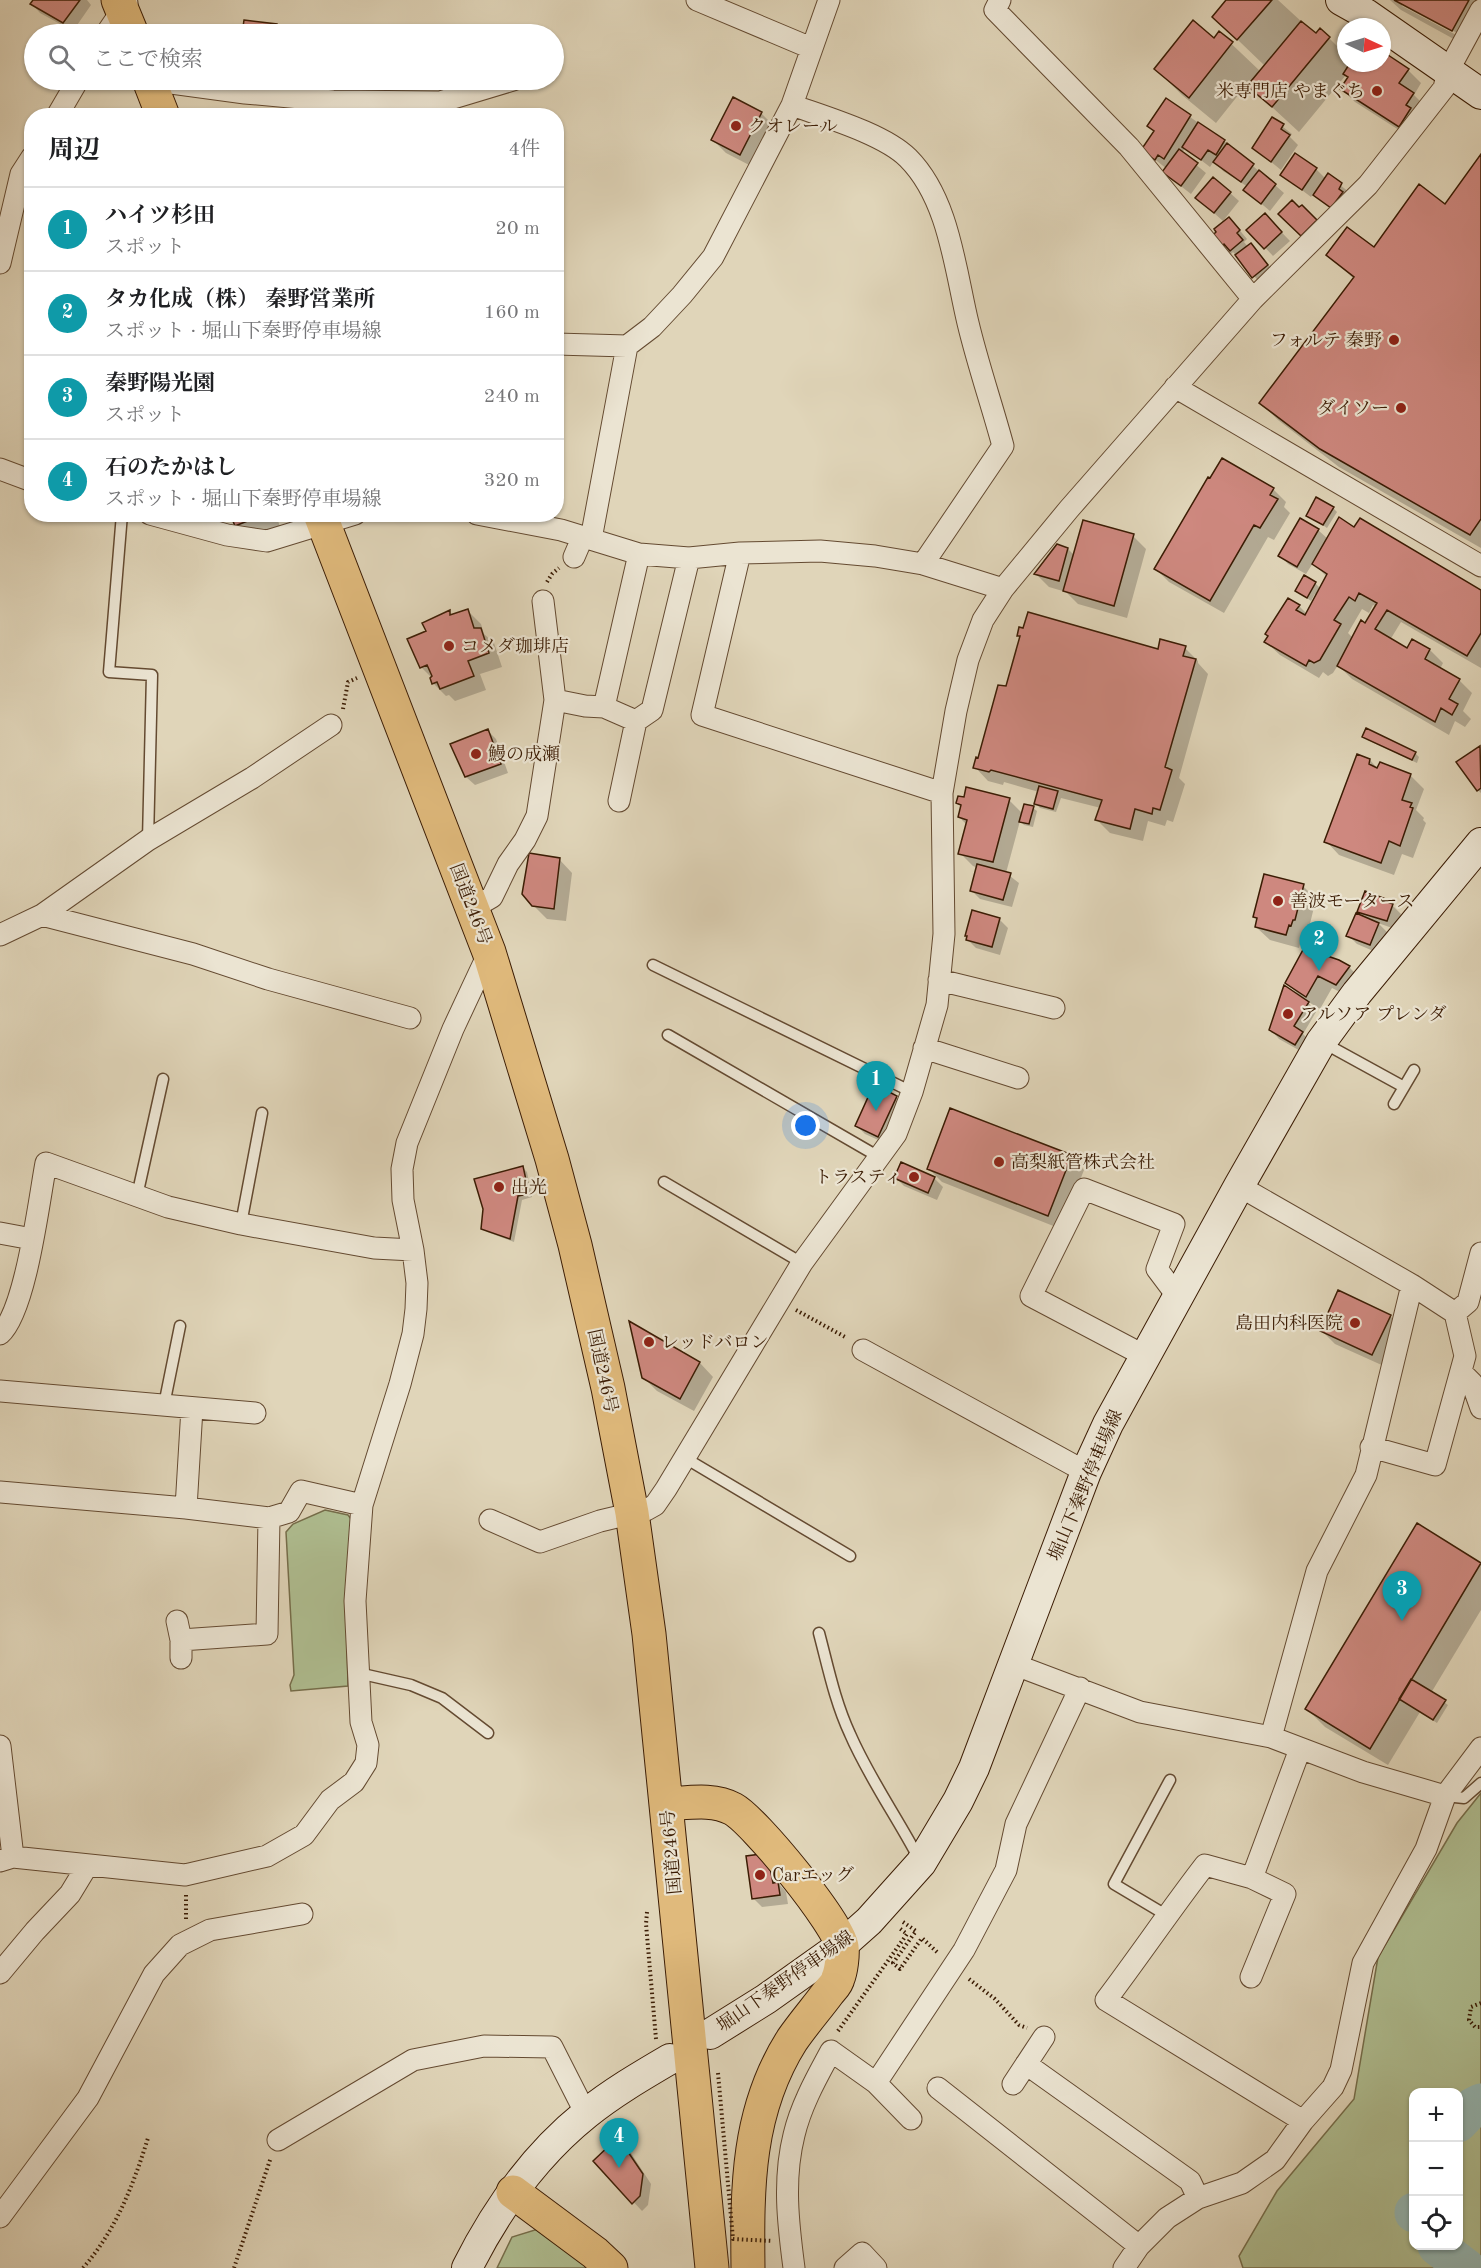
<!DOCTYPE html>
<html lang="ja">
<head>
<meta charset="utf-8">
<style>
  body { margin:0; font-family:"Old Standard TT","Noto Serif JP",serif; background:#f6f6f6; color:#202124 }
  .controls { position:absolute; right:18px; bottom:18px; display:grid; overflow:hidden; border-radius:12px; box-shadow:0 2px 4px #0004 }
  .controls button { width:54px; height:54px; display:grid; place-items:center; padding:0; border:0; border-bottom:2px solid #e0e0e0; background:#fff; color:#202124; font:30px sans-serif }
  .compass { position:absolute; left:1337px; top:18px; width:54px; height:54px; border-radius:50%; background:#fff; box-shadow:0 2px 4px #0004; rotate:94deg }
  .you { position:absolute; left:806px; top:1126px; width:21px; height:21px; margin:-15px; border:4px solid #fff; border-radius:50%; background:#1a73e8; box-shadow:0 0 0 9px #1a73e833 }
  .badge { display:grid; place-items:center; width:39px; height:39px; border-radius:50%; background:#1a73e8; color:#fff; font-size:20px; font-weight:700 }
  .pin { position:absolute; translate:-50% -50px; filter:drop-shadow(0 2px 3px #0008) }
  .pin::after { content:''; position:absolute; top:32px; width:21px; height:18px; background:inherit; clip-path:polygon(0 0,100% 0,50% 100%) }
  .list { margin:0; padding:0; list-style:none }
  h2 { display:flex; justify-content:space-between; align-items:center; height:78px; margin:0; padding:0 24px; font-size:26px }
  h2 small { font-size:20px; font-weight:400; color:#757577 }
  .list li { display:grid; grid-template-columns:39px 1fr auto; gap:18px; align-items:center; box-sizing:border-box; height:84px; padding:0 24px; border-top:2px solid #e0e0e0 }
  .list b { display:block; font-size:22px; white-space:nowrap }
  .list p { margin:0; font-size:20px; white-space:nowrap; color:#757577 }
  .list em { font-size:20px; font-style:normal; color:#757577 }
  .icon { flex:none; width:33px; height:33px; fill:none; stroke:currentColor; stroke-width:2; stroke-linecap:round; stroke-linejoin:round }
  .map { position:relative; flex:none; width:1481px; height:2268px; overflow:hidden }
  .search { position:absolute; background:#fff; box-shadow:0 2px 4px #0004; left:24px; top:24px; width:540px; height:66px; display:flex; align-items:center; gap:15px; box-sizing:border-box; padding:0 21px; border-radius:33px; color:#757577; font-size:22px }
  .panel { position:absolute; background:#fff; box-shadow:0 2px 4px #0004; left:24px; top:108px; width:540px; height:414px; border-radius:24px }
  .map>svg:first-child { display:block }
  .green { fill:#afbe91; stroke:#756d4a; stroke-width:1.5; fill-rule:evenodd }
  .shadow { fill:#0003; fill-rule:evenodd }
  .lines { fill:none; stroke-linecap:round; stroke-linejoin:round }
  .river { stroke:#94b8b5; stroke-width:39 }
  .building { fill:#ce887f; stroke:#3b1c04; stroke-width:1.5 }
  .lane-casing { stroke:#644a31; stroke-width:13 }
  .street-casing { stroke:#644a31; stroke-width:23 }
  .secondary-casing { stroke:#3b1c04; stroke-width:32 }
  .highway-casing { stroke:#3b1c04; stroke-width:35 }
  .path { stroke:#3b1c04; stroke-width:4; stroke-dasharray:1.5 3; stroke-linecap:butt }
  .lane { stroke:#ebe4d2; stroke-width:10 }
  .street { stroke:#ebe4d2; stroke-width:21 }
  .secondary { stroke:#ebe4d2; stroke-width:30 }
  .highway { stroke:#e0ba7c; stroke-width:33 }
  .path-bridge { stroke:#3b1c04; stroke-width:4; stroke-dasharray:1.5 3; stroke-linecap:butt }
  .poi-dot { fill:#8f2418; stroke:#ebe4d2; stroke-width:2 }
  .labels { text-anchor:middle; stroke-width:4.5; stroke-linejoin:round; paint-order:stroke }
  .poi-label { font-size:18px; fill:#3b1c04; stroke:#ebe4d2; text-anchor:start }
  .street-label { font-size:18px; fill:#3b1c04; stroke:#ebe4d2 }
</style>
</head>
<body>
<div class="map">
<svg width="1481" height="2268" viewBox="0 0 1481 2268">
  <rect width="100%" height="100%" fill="#e0d5b9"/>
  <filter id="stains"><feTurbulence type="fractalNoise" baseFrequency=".00333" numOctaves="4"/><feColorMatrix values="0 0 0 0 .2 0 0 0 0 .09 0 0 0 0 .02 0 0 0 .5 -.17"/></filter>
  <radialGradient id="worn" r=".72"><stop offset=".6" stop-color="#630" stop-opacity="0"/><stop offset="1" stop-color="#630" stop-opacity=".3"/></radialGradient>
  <path class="green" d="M325,1510l23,5 6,8 -8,78 2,85 -57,5 -1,-6 4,-10 -8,-143 7,-8z
    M1481,1793v475h-238l-4,-12 38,-65 77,-92 24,-142 79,-134zM1414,2092h44v154h-44z
    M538,2229l56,39h-97l15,-31z"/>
  <path class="shadow" d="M35,0h52l4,5 -18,26 -33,-18 -8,-9z
    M1228,0h50l38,35 4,-5 9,8 17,17v8h36v-10l26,17 13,13 -7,12 12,12 -13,32 -58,-37 -13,-13 7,-11 -3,-3 -47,57 -52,-48 -31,39 -34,-28 -26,-26 58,-29 6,-7 41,39 4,-6 -51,-49z
    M1390,0h91l-11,48 -69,-38zM1402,3l57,31 -1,2 -56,-30z
    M245,22l31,4 9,8h-42z
    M242,80h42l-2,12 -31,-4z
    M1166,100l58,41 60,52 -14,18 -25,-21 3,-3 -25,-16 -9,-10 -4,6 -25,-19 -3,5 24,20 -15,21 -18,-14 -9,-8 3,-3 -24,-19 12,-18 -6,-6z
    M761,113l13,13 -21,41 -27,-14 -13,-13z
    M1273,119l19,15 -2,3 8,8 -17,25 -27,-22z
    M1481,157v391l-142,-81 -61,-47 -17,-17 93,-124 -26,-24 47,-5 71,-44z
    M1316,169l10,10 2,-4 22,18 -9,23 -28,-22 -2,3 -29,-22z
    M1230,193l9,8 -16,20 -26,-23z
    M1265,215l25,26 -17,15 -24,-26z
    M1237,227l10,12 -3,3 4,5 3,-2 8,8 17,22 -14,10 -29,-33 -3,3 -8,-9z
    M1273,489l13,13 -2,5 6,6 -16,27 -6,-3 -44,76 -55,-31 -13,-13z
    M1333,508l4,4 -10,16 -19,-13z
    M232,514h44l4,13 -30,12 -13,-13z
    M1318,530l10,9 153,53v76l-80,-46 -11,18 17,10 6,-9 17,9 13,13 -3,6 19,11 13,13 -9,18 8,8 -6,8 -10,-6 -6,14 -97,-56 -14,-14 -5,8 -5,3 -5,-4 -4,6 -39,-23 -14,-13 33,-36 8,8 10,-18 -2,-2 -4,7 -14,-10 18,-8 6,6 6,-12 -14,-14 -7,11 -18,-10 -8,-9zM1373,605l4,2 -11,18 -13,13 -5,-5 14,-24 7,4z
    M1133,536l13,13 -19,69 -49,-14 -12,-12 -17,-5 -13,-13 32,-25 7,7z
    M468,611l13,13 3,10 10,9 8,24 -22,7 6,16 -31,11 -6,-6 -3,1 -13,-13 -1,-5 -11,-11 7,-35 21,-20 4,3z
    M1019,635l140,16 26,-3 13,13v2l10,11 -29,104 6,6 -12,38 -6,-2 -2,6 -17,-5 -5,20 -33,-8 -13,-13 4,-12 -40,-10 -5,14 -16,-4 -4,-4 3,-12 -35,-10 -1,3 -15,-4 -13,-14 32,-79 14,-50z
    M1367,730l48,23 4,4 -2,6 -49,-23 -4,-4z
    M488,731l8,8 12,34 -33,12 -9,-8z
    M1480,748l1,1v44l-3,-3z
    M1370,760l8,9 3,-5 30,12 13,13 -8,21 8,8 -1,2 3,3 -13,35 -11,-4 -8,21 -55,-20 -13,-14z
    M1009,800l14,14 10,-6 4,3 -4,16 -9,-2 -4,-4 -14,52 13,10 -7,24 -32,-8 -8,-8 6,-23 -5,-2 -13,-13 7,-28 -8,-8 3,-10 -4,-4z
    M559,859l13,14 -6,48 -19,-2 -14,-14z
    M1303,886l13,13 -8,33h-2l-2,6 -2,-1 -3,11 -29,-8 -14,-13 2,-7 -4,-3z
    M1366,893l22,8 13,13 -6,15 -17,-6 9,9 -9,21 -21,-9 -9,-9 18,-16 -7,-7z
    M999,919l9,9 -8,27 -24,-7 -9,-9z
    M1338,961l11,6 13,13 -12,17 -18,-9 -12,21 -13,-8 9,11 -13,22 8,8 -7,11 -25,-14 -8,-9 29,-34 -13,-13z
    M896,1097l9,9 -18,38 -22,-10 -9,-9z
    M1071,1157l13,13 -23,59 -119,-47 -14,-14z
    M523,1168l4,4 5,25 -10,3 -8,42 -27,-10 -4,-4 1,-19z
    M896,1178h38l9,9 -6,13 -33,-14z
    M1390,1316l13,13 -17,38 -51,-23 -14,-14z
    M631,1324l69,39 13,14 -19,34 -37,-20 -14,-14z
    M1417,1525l64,39v46l-50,83 17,12 -11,18 -17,-11 -32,53 -63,-38 -18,-18z
    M761,1856l18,21 1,8 6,7 2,12 -26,3 -8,-8z
    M622,2145l9,8 20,31 -3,21 -6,6 -47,-50z"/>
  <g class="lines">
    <path class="river" d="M1458,2123l15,-16 8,-4
      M1414,2212v1
      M1437,2246l29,22"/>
  </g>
  <path class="building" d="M33,0h47l-17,23 -33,-19z
    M1226,0h46l-35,40 -25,-23z
    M1394,0h75l-17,31z
    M244,20l33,4 -1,10h-34z
    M1193,20l21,18 5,-7 14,11 -44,56 -35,-29z
    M1301,21l15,12 4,-5 10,9 -58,70 -25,-21z
    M1382,51l27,18 -10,14 15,10 -8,12 5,3 -12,19 -59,-38 8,-12 -5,-3 7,-11h32z
    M733,97l29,15 -22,43 -29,-15z
    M1166,98l25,17 -27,44 -6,-4 -3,5 -14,-10 13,-19 -7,-5z
    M1272,117l12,7 -3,5 9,6 -19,27 -19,-14z
    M1198,122l27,18 -9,15 -8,-5 -7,10 -19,-13z
    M1227,143l27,21 -13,18 -28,-20z
    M1179,149l19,14 -17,23 -19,-14z
    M1295,153l22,15 -15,22 -22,-15z
    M1481,154v365l-11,16 -150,-86 -61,-46 95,-126 -28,-22 21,-28 27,20 45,-63 26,20z
    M1259,170l17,14 -15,20 -18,-14z
    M1328,173l14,10 -3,6 4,3 -12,16 -18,-13z
    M1213,177l18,15 -17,21 -19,-15z
    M1292,200l7,7 3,-2 15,15 -16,16 -23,-22z
    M1265,213l17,19 -18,17 -18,-19z
    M1229,217l11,13 -3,3 6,7 -13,11 -6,-7 -3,3 -9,-11 4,-4 -2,-3z
    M1251,243l17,22 -16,13 -17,-23z
    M1222,458l52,30 -4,7 8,4 -18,29 -6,-3 -44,76 -56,-32 54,-92 2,1z
    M1316,497l18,10 -11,18 -17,-9z
    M230,514h35l-30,12z
    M1339,517l15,10 6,-9 121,72v43l-14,23 -80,-46 -12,19 32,19 5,-9 18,10 -5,10 35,20 -11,20 9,5 -6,11 -11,-7 -6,14 -98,-56 24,-46 4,3 12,-20 -18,-10 -4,8 -6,-4 -15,23 7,4 -21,36 -6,3 -5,-3 -3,6 -42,-24 4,-6 -3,-2 23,-36 12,7 -4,5 9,5 22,-41 -15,-10z
    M1300,518l19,11 -22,38 -19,-11z
    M1083,520l51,14 -20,72 -51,-15z
    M1057,544l11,4 -9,33 -25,-7z
    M1304,575l12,7 -9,16 -12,-7z
    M468,609l6,19h7l8,25 -21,8 6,15 -34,13 -3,-7 -5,2 -2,-6 2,-2 -5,-11 -7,3 -13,-29 19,-8 -4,-8 28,-13v5z
    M1028,612l130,37 2,-10 26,7 -3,10 13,3 -31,108 7,3 -12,40 -7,-2 -1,6 -17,-5 -5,20 -35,-9 7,-20 -111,-30 -2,2 -16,-4 3,-11 2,1 20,-73 8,1 14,-50h-3l2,-9 4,1z
    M1366,728l50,24 -4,8 -50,-23z
    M488,729l13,35 -36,13 -15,-33z
    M1480,746l1,42 -4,3 -21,-29z
    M1357,754l13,5 -1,5 8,4 3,-6 31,12 -9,26 10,3 -2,4 3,1 -13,38 -11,-5 -8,22 -57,-21z
    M1039,786l19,5 -5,18 -19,-5z
    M966,787l44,11 -17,64 -35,-8 9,-34 -9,-3 3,-12 -5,-2 2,-7 6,1z
    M1024,804l10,2 -5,18 -10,-2z
    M529,853l31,5 -6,51 -22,-3 -10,-12z
    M977,864l34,9 -8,27 -33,-9z
    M1264,874l40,10 -9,36h-2l-2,6 -2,-1 -3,10 -31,-8 2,-9 -4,-1z
    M1365,891l23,9 -1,2 6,2 -6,17 -30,-9z
    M972,910l28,8 -8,29 -26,-7 1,-4h-2z
    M1356,913l23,10 -9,22 -24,-9z
    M1304,948l35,12 11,6 -14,19 -18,-9 -12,21 -21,-14z
    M1284,985l25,17 -15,24 9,6 -8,13 -26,-15z
    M874,1084l23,12 -19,41 -23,-11z
    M950,1108l122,47 -24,61 -121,-47z
    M901,1162l34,15 -7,16 -34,-15z
    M523,1166l6,28 -11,2 -8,43 -29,-10 2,-20 -9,-30z
    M1338,1290l53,25 -19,40 -52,-24z
    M629,1321l71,41 -20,37 -38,-21z
    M1417,1523l64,40 -111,186 -65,-40z
    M1411,1679l35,21 -13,20 -34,-21z
    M761,1854l9,13 3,16 5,-1 2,13 -28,4 -6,-43z
    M612,2143l5,5 5,-5 21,31 -3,22 -8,8 -39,-43z"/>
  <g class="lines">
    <defs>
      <path id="lane" d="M122,514l-13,158 43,3 -4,165
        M653,965l259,127
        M668,1035l211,122
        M1322,1042l82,45
        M1394,1104l20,-34
        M664,1182l138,81
        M137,1196l26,-117
        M241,1224l21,-111
        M164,1405l16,-79
        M685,1458l165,98
        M819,1633c9,34 16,69 31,101 19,44 47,83 69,125
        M358,1673l53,12 31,13 46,35
        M1445,1796l19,2 17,-15
        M1166,1915l-52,-31 56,-104"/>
      <path id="street" d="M697,0l114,48
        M1000,0l-5,10 134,137 124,152
        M106,34l21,-31
        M149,80l96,13 88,8 107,1 73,-22
        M792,105c33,12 92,29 116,53 41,41 47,111 60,165 10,42 24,82 35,123l-80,118
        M57,116l21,-36
        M0,263l21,-89 11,-17
        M556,344l71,2 25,-19 30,-32 31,-38 79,-152 37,-105
        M1175,387l306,179
        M0,469l32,12
        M150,514l77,21 40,6 88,-27
        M477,514l84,16 78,24 50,4 51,-5 80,-2 55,5 48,8 80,25
        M591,539l36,-193
        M740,553l-38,162 240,78
        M574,557l9,-21
        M555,700l30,6 19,1 32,14
        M604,707l35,-153
        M619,801l17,-80 16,-11 37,-152
        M473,908l19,-11 16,-33 17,-24 12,-24 18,-116 -12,-99
        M42,915l151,39 75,25 142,39
        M0,935l42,-20 106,-75 104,-62 79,-53
        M939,980l115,28
        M924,1048l94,30
        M1239,1186l173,99 43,28 10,43 -30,109 -64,-18
        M0,1233l32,6
        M1455,1313l13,-11 13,-49
        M0,1334c26,-23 39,-134 46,-171l122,44 73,17 133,24 39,2
        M863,1350l223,122
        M1145,1356l-114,-60 53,-107 90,35 -17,45 21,28
        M1461,1372l11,11 9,25
        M0,1391l255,22
        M0,1492l186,16 83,10 20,-6 12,-21 61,14
        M186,1508l6,-100
        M490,1520l50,22 60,-21 46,-11 9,-5 11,-16 136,-226 94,-129 16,-42 25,-87 7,-71 -2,-141 14,-82 12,-51 15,-40 20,-31 66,-80 184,-210 115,-114 76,-97 4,-17 33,-61
        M177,1621l4,19v18
        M181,1640l86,-6 2,-116
        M1013,1664l127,48 131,25 92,35 82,24
        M1271,1737l46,-166 49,-96 46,-190
        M0,1746l13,111
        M0,1861l13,-4 172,18 82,-19 37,-21 26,-35 24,-18 12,-19 2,-18 -7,-23 -6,-121 7,-96 38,-121 13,-50 3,-25 1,-26 -4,-33 -10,-50 -1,-31 5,-26 46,-114 36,-77
        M1252,1878l48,-129
        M0,1973l35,-42 35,-37 17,-28
        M1251,1977l34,-83 -33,-16 -47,-13c-34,44 -65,90 -99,135l197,121
        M1026,2064l164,117 8,17
        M876,2083l35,36
        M1013,2084l31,-47
        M938,2088l201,158
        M278,2140l135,-80 71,-14 68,1 34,67
        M0,2217l88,-119 66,-124 26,-29 30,-15 92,-16
        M794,2268c-6,-45 -11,-89 0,-133 7,-30 23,-58 37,-84l45,32 88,-133 42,-80 10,-46 64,-136
        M845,2268l17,-15 14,15
        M1124,2268l15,-22 28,-28 31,-20 44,-15 33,-23 28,-39 30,-34 8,-17 22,-107 63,-114 19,-53 36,-48"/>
      <path id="secondary" d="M1341,0l25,14 115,80
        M710,2034l56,-35 76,-54 27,-24 52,-58 37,-62 16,-33 112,-296 22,-48 131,-238 82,-144 36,-49 124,-150
        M467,2268c29,-58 68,-113 119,-154 26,-21 55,-38 84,-55"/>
      <path id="highway" d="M118,0l14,34
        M149,80l14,36
        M320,514l169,438 63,207 23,86 33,143 24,125 17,121 63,634
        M666,1804c22,-1 47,-6 67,5 22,12 106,115 109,138 1,8 -1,24 -4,31 -1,6 -7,11 -10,15 -12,16 -25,31 -36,47 -45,71 -45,147 -44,228
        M513,2192l82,61 16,15"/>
    </defs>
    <use href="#lane" class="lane-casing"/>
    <use href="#street" class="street-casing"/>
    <use href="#secondary" class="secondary-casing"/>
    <use href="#highway" class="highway-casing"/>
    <path class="path" d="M547,582l5,-8 7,-6
      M343,709l5,-27 9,-4
      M796,1310l51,28
      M647,1912l-1,12 10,115
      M186,1919v-25
      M903,1922l13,9 -23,32 7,6 22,-31 16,15
      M969,1979l26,20 24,26 8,3
      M1481,2003l-10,4 -2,13 6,7h6
      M838,2031l69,-97 -9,-7
      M83,2268c33,-38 50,-82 65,-130
      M234,2268l37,-111"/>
    <use href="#lane" class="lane"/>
    <use href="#street" class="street"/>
    <use href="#secondary" class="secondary"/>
    <use href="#highway" class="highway"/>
    <path class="path-bridge" d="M718,2073l15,166 40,2"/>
  </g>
  <g class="poi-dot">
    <circle cx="1377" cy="91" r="6"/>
    <circle cx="736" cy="126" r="6"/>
    <circle cx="1394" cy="340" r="6"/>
    <circle cx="1401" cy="408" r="6"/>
    <circle cx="449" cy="646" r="6"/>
    <circle cx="476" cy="754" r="6"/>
    <circle cx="1278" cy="901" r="6"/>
    <circle cx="1288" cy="1014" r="6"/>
    <circle cx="999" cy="1162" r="6"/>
    <circle cx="914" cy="1177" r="6"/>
    <circle cx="499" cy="1187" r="6"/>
    <circle cx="1355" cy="1323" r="6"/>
    <circle cx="649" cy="1342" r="6"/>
    <circle cx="760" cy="1875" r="6"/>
  </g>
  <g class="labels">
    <g class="poi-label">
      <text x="1365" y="97" text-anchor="end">米専門店 やまぐち</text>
      <text x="748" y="132">クオレール</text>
      <text x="1382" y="346" text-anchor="end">フォルテ 秦野</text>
      <text x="1389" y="414" text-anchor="end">ダイソー</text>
      <text x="461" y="652">コメダ珈琲店</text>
      <text x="488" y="760">鰻の成瀬</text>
      <text x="1290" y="907">善波モータース</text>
      <text x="1300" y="1020">アルソア プレンダ</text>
      <text x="1011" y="1168">高梨紙管株式会社</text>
      <text x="902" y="1183" text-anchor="end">トラスティ</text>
      <text x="511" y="1193">出光</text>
      <text x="1343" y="1329" text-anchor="end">島田内科医院</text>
      <text x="661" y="1348">レッドバロン</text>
      <text x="772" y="1881">Carエッグ</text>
    </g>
    <g class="street-label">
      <text transform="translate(471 904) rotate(69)" y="6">国道246号</text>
      <text transform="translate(603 1371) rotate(78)" y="6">国道246号</text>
      <text transform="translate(1085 1485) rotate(-67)" y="6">堀山下秦野停車場線</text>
      <text transform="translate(671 1852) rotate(-95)" y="6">国道246号</text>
      <text transform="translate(785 1981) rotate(-35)" y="6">堀山下秦野停車場線</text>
    </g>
  </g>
  <rect width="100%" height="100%" filter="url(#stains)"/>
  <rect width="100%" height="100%" fill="url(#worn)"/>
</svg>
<div class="controls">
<button>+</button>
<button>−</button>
<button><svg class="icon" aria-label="locate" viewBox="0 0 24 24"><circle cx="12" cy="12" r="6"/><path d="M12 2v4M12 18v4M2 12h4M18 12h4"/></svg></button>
</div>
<svg class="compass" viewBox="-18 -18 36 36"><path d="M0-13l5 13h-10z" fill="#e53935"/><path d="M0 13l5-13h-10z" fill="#757577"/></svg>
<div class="you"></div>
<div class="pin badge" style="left:876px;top:1111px;background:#0f9aa8">1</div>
<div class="pin badge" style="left:1319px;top:971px;background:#0f9aa8">2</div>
<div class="pin badge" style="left:1402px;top:1621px;background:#0f9aa8">3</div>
<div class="pin badge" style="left:619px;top:2168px;background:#0f9aa8">4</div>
<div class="search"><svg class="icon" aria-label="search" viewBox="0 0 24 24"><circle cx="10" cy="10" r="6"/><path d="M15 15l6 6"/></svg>ここで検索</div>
<section class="panel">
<h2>周辺<small>4件</small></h2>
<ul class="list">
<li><span class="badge" style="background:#0f9aa8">1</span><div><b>ハイツ杉田</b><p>スポット</p></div><em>20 m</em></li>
<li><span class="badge" style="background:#0f9aa8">2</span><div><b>タカ化成（株） 秦野営業所</b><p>スポット · 堀山下秦野停車場線</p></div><em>160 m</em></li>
<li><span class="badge" style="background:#0f9aa8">3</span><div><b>秦野陽光園</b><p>スポット</p></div><em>240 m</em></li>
<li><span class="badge" style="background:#0f9aa8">4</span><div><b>石のたかはし</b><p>スポット · 堀山下秦野停車場線</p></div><em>320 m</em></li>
</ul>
</section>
</div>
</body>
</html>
